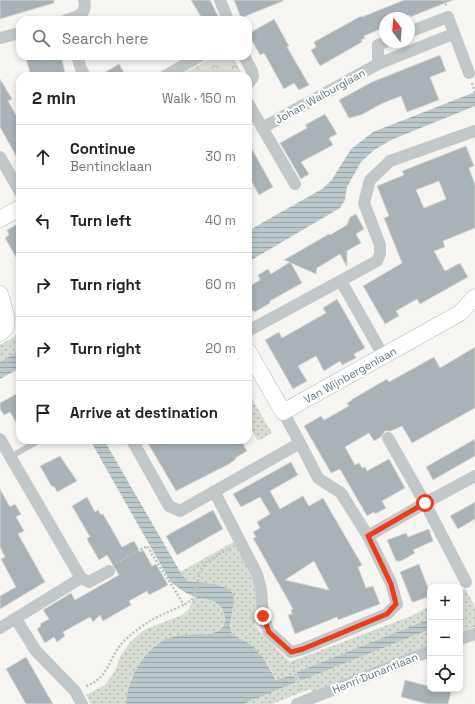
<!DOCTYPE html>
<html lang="en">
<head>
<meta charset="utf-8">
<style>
  body { margin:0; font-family:"Space Grotesk",sans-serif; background:#f6f6f6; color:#222 }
  .controls { position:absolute; right:12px; bottom:12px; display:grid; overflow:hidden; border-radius:8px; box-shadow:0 2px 6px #0003 }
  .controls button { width:36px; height:36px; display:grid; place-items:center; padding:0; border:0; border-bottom:1px solid #e0e0e0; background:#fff; color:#222; font:20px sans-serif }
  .compass { position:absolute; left:379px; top:12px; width:36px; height:36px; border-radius:50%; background:#fff; box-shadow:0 2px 6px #0003; rotate:344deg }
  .stop { position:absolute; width:12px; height:12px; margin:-9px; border:3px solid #ec3d1b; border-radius:50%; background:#fff }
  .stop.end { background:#ec3d1b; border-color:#fff; box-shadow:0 1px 4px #0008 }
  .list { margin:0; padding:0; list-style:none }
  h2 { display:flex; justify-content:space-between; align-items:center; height:52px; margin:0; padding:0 16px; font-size:17px }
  h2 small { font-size:13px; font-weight:400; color:#767676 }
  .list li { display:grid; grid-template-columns:26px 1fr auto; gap:12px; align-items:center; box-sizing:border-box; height:64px; padding:0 16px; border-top:1px solid #e0e0e0 }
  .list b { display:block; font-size:15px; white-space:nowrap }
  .list p { margin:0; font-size:13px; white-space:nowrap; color:#767676 }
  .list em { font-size:13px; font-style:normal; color:#767676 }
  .icon { flex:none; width:22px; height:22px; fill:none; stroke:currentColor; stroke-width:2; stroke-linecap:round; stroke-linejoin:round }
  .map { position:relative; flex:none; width:475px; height:704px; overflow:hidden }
  .search { position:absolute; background:#fff; box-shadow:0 2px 6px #0003; left:16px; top:16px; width:236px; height:44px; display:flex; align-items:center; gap:10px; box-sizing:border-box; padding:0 14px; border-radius:12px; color:#767676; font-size:15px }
  .panel { position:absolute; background:#fff; box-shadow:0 2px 6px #0003; left:16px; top:72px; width:236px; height:372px; border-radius:12px }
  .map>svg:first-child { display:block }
  .green { fill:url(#green-dots) }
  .forest { fill:url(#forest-crowns) }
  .water { fill:url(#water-rules) }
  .building { fill:#a9b3b7; stroke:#d7d7d4; fill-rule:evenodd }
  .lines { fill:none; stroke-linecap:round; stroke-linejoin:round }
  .secondary-casing { stroke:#b4babe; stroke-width:17 }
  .path { stroke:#bec0c2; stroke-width:2.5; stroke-dasharray:2 2; stroke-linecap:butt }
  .lane { stroke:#c2c7c9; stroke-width:6 }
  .street { stroke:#c2c7c9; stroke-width:12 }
  .secondary { stroke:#fff; stroke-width:16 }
  .route { stroke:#ec3d1b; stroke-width:5 }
  .labels { text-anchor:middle; stroke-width:4; stroke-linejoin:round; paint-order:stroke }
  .street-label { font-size:11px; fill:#637884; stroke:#fff }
</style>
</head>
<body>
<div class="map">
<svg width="475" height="704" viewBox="0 0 475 704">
  <defs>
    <pattern id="green-dots" width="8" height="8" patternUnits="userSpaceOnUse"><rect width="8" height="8" fill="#d7ddd2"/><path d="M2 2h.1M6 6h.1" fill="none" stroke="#b2b8b0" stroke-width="1.8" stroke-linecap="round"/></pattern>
    <pattern id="forest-crowns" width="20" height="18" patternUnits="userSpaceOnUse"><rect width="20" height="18" fill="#d7ddd2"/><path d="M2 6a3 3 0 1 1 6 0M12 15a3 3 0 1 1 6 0" fill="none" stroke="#b2b8b0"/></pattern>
    <pattern id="water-rules" width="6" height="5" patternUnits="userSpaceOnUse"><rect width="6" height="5" fill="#bac8cb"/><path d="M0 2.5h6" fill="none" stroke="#9ba7aa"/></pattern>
  </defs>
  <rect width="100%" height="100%" fill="#f6f5f1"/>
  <path class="green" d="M20,328v22l-20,12v-17l14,-8z
    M248,392l24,41 -14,8 -10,-17z
    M235,541c14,30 27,50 19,84l36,37 121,-46 19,-10v39l-118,47 -2,-3 -38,15h-29l52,-22 -2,-7 -16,5 -13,-21 -12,-14 -20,-11c-3,-12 0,-22 2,-34l-19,-16 -27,-3 -8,-9z
    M465,588l10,19v20l-15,6v-42z
    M194,597l17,2 10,8 3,4 1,13 -4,6 -7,3 -27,2 -18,3 -14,8 -24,33 -5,25h-35l-5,-9 19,-10 10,-14 6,-16 10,-14 13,-11 38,-15 7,-6z"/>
  <path class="forest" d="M215,56h17l11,20h-64z"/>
  <path class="water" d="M475,92v14l-84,34 -17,10 -13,12 -14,25 -2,13 -5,8 -92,54v-31l74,-42 9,-8 20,-32 22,-17z
    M20,350v18l-20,11v-17z
    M90,440h14l78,135 6,6 27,3 14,5 4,5 1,6 -3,18 -1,8 2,8 20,11 12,14 12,21 17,-5 3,7 -53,22h-117c2,-26 18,-56 43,-66 6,-2 13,-3 18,-3 10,-2 25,1 33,-5 8,-5 5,-19 0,-24 -9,-9 -15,-6 -25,-9 -10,-4 -17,-9 -25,-16z
    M430,619v10l-130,52 -3,-9z"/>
  <path class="building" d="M0,0h54v3l-54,16z
    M191,0h19l8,16 -7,4h-8z
    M234,0h49v1l-42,17z
    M404,0h49l-43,17v-2l-8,3h-17v9l-21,9 1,2 -4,2 1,2 -42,24 -9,-16 5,-3 -2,-5 47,-26 1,1z
    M274,19l15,27 -2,1 22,38 -10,5 -5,-7 -10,6 -20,-36 -4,2 -12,-21z
    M440,55l6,16 -16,6 9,23 -32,12 -6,-16 -18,7 -22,12 -12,3 -10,-18 33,-18z
    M36,56h25l5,20h-35l-5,-17z
    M119,64l7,12h-27z
    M0,79l12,20 -4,2 12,21v41l-20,-36z
    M325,114l12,20 -8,4 4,7 -32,17 8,12 -8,5 -21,-36 27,-15 -2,-3z
    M248,142l25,45 -14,8 -11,-20z
    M466,146l8,20 -5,2 6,17v43l-32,13 2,6 -11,4 11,20 15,-8 8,14 -48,27 -3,-5 -21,12 3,5 -14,8 -22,-38 39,-23 -18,-45 5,-2 -12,-30 27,-11 -2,-4zM439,181l7,18 -22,9 -8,-18z
    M356,214l8,15 -8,5 5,9 -14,8v16l-7,-13 -23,14 -1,6 -25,-11 11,20 -32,18v2l-15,9 -5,-3 -2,-4v-18l12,-7 -2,-5 10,-6 3,5 19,-12 -6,-2 45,-26 1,1 17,-10 3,-8z
    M16,225l4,5v34l-15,-26 4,-3 -2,-5z
    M337,299l28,49 -11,6 2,4 -14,7 -2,-4 -16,10 -8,-15 -18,10 9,15 -14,8 -28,-49 14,-8 3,6 44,-25 -3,-5z
    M475,347v61l-63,35 -10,-17 -11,5h-6l-4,6 -7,4 -5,-8 -24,14 10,18 4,-2 3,5 3,-1 2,4 22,-12 16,29 -23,13 4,7 -11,6 -1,-2 -7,4 -27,-47 -9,4 -27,-47 17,-10 3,4 25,-14 -2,-3 4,-2v-1l36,-21 2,3 45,-25 6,11z
    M20,392v37l-10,-17 -6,3 -4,-6v-6z
    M475,439v17l-42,24 -7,-13z
    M146,440h95l6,11 -12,7 1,1 -7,5 -53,27z
    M60,456l17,25 -20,11 -3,-6 -2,1 -12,-21z
    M291,462l7,13 -28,16 10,18 23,-13 6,10 14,-8 39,67 -4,2 8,21 7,-2 7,18 -42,16 -1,-3 -42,17 -7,-19 4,-1 -1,-4 2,-1 -40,-71 3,-1 -3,-5 7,-4 -3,-6 13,-8 -10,-17 -19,10 -8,-13zM314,561l15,29 -44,-10z
    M0,489l10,18 5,-3 6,10 -5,3 8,14 -6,3 27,48 -45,27v-13l16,-9 -15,-28 4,-2 -5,-10z
    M87,497l8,15 3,-2 3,5 2,-1 19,33 12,-6 6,11 3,-2 9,16 4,-2 12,21 -19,10 -2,-4 -18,10 2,4 -28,16 -3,-6 -7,7 -3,-5 -27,15 2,4 -8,6 -3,-5 -9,6 -8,-14 4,-3 -1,-2 9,-5 -6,-9 28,-17 4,7 44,-25 -12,-20 -8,5 -11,-19 -1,-3 3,-1 -18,-31z
    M475,502v17l-17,10 -8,-13z
    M213,510l10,19 -46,26 -11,-19z
    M429,529l4,12 -20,9 2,3 -14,8h-5l-9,-21 19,-7 2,4z
    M419,564l11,29v3l-16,6h-2l-12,-30z
    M26,657l27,47h-27l-20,-35z
    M405,680l23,6 -1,3h13l11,3 -3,12h-20l-27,-7z"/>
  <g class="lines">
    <defs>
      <path id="secondary" d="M0,219l20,-11
        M0,294l6,22v11l-6,6
        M248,351l35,61 177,-99 15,-16"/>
    </defs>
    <use href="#secondary" class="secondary-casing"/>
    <path class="path" d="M444,0l3,7
      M472,83l3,11
      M116,563l31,-17 37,59
      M293,662l1,9 7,19
      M86,686c24,-8 23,-31 39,-46 8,-8 19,-15 28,-21 13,-7 27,-11 39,-19l9,-30 5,-8 24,-14"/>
    <path class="lane" d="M10,457l30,-17"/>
    <path class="street" d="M220,0l8,20
      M66,20c11,-3 22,-6 18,-20
      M409,32l39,-15 21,56
      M0,38l20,-5
      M77,56l4,13 4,7
      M244,56l8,15 1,6 -5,7
      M378,64v-19l7,-3
      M165,76l35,-20
      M248,103l47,81
      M262,128l116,-64 75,-30
      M0,157l20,35
      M341,281l43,76
      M248,331l129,-70 3,-7v-9l-16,-42 6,-23 20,-19 85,-30
      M388,438l37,65 50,-27
      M0,439l81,139
      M132,440l37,66 11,5 120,-68 -17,-31
      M300,443l18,35 23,15 27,43 57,-33 41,79
      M214,491l43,83 4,16 2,26 6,16 22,20 12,-3 84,-35 10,-10 -6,-21 -23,-47
      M16,619l20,32 39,40 7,13
      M0,628l81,-50 8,4 20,-11
      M460,639l15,-5
      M297,704l133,-53"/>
    <use href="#secondary" class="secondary"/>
  </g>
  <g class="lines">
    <path class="route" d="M263,616l6,16 22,20 12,-3 84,-35 9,-10 -5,-20 -23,-48 57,-33"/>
  </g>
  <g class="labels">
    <g class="street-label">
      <text transform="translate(320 96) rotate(-29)" y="4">Johan Walburglaan</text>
      <text transform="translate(350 375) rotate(-29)" y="4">Van Wijnbergenlaan</text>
      <text transform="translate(375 673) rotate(-22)" y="4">Henri Dunantlaan</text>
    </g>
  </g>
</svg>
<div class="controls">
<button>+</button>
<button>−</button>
<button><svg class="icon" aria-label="locate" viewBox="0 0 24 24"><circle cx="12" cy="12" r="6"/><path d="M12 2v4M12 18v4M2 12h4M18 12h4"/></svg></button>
</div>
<svg class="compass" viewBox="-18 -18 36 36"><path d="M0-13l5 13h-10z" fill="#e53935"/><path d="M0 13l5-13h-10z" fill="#767676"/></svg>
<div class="stop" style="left:425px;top:503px"></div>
<div class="stop end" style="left:263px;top:616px"></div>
<div class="search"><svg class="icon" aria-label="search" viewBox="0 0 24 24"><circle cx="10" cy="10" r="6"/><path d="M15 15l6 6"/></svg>Search here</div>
<section class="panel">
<h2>2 min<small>Walk · 150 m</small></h2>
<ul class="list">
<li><svg class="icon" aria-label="ahead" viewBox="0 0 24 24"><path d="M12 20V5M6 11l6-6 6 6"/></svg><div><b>Continue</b><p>Bentincklaan</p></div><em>30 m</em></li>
<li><svg class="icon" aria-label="left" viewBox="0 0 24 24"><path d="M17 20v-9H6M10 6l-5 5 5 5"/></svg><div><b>Turn left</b></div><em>40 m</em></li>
<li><svg class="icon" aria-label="right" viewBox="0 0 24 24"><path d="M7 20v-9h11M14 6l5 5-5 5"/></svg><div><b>Turn right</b></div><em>60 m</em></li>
<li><svg class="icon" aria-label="right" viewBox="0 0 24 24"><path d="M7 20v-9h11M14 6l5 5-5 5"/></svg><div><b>Turn right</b></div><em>20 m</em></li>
<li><svg class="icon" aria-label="arrive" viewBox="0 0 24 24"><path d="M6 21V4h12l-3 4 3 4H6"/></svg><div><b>Arrive at destination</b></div></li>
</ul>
</section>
</div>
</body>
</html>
